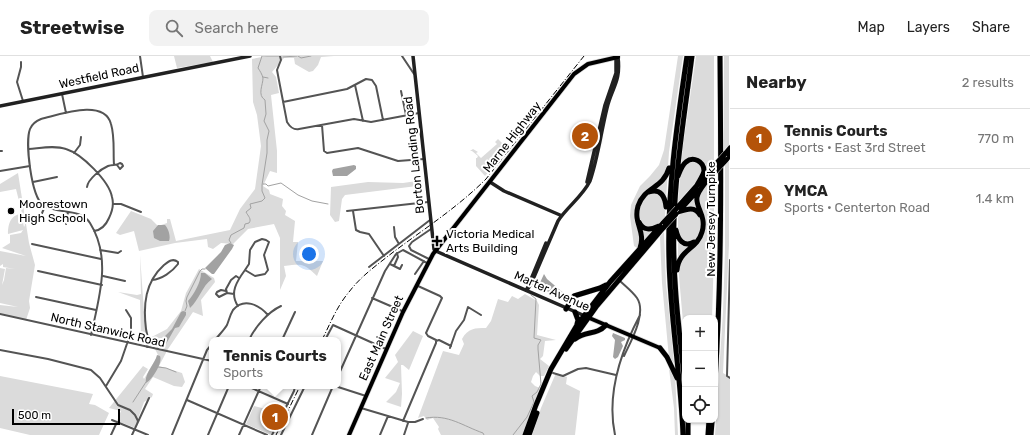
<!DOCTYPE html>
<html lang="en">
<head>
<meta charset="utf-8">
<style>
  body { margin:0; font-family:Rubik,sans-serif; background:#f2f2f2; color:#222 }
  .controls { position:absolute; right:12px; bottom:12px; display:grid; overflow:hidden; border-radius:8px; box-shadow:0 1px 3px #0004 }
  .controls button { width:36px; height:36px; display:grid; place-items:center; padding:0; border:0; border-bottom:1px solid #e0e0e0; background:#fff; color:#222; font:20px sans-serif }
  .scale { position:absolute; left:12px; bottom:10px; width:108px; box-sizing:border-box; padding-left:4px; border:2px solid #000; border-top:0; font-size:11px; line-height:14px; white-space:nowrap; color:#000; -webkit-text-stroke:3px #fff; paint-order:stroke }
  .you { position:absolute; left:309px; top:198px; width:14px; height:14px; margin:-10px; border:3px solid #fff; border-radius:50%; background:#1a73e8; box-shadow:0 0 0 6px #1a73e833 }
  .badge { display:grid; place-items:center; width:26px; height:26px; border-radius:50%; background:#b45309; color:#fff; font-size:13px; font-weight:700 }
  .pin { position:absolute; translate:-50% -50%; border:2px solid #fff; box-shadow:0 1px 4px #0006 }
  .popup { position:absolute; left:209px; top:281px; width:132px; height:52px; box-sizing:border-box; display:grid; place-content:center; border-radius:8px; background:#fff; filter:drop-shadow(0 1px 3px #0005); font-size:13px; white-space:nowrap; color:#767676 }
  .popup b { font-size:15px; color:#222 }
  .popup::after { content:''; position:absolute; left:50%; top:100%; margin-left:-8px; border:8px solid transparent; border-top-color:#fff }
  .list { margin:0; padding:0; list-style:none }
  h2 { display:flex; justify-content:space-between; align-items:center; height:52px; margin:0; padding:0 16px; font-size:17px }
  h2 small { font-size:13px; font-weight:400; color:#767676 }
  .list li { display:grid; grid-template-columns:26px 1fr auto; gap:12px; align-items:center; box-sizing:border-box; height:60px; padding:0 16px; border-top:1px solid #e0e0e0 }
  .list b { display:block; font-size:15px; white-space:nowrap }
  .list p { margin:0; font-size:13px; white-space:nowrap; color:#767676 }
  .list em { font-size:13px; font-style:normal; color:#767676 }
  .icon { flex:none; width:22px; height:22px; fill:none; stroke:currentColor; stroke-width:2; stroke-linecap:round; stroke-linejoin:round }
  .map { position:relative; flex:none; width:730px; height:379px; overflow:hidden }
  header { display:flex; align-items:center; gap:24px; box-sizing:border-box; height:56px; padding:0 20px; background:#fff; border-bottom:1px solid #e0e0e0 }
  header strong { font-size:19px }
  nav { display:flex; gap:22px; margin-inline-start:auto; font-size:14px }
  .search { width:280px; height:36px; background:#f2f2f2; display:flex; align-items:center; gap:10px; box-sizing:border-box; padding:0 14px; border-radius:8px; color:#767676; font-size:15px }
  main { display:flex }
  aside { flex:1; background:#fff }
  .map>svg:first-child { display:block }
  .green { fill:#dbdbdb }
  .water { fill:#a2a2a2 }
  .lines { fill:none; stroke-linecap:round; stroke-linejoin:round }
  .stream { stroke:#a2a2a2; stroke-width:1 }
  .primary-casing { stroke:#dbdbdb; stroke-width:5.5 }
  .highway-casing { stroke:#dbdbdb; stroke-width:6 }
  .street { stroke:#545454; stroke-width:2 }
  .secondary { stroke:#212121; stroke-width:3.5 }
  .primary { stroke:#000; stroke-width:4 }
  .highway { stroke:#000; stroke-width:5 }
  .rail { stroke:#000; stroke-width:1; stroke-dasharray:6 2 1 2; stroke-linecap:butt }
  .highway-bridge-casing { stroke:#dbdbdb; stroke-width:6; stroke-linecap:butt }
  .highway-bridge { stroke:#000; stroke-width:5 }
  .poi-dot { fill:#000; stroke:#fff; stroke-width:1.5 }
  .labels { text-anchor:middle; stroke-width:4; stroke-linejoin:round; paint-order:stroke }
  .street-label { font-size:12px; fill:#000; stroke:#fff }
  .poi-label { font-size:12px; fill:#000; stroke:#fff; text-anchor:start }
</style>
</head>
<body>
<header>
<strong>Streetwise</strong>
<div class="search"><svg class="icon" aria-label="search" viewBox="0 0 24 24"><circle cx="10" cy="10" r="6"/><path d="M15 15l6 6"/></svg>Search here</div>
<nav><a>Map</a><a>Layers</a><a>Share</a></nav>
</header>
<main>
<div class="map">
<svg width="730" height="379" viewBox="0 0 730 379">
  <rect width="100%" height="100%" fill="#fff"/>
  <path class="green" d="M174,0h36l3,6 -36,6z
    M267,0h67l-13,1 -3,8 -5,6 -4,1 -14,-8 -1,-6h-10l-12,14 4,5 3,16 -8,2 6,56v22l-7,-2 -7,15 6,4 1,4 13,5 -1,7 4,5 -1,4 10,6 -2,21h5l-2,19h27l-6,15c-14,-13 -14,-12 -33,-10l2,10 -6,14v-52l-6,-14 -26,5 -15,15 -12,-1 -8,6 -5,-2 -1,-8 -32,4 -36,8 -5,-20 -14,4 -4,-2 15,-22 20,8 7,7 9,-3v-4h3l6,22 54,-11 10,-21 15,-20 6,-43 -4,-31 -4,-13 -1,-43z
    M678,0h5l-14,96 -4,65 -28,31 -3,-2 -4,-30 1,-11 9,-19 10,-10 9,-11 5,-15z
    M696,0h18v106l-36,40 5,-56z
    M724,0h5v89l-5,5z
    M498,83l4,4v2l6,5 -23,26 -9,-10v-8h1l1,-2 -6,-5h-2l3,-2 5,3 -2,1 5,5 16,-14 -2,-2z
    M729,104v85l-6,128 7,4v58h-15l8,-123 2,-62v-85z
    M18,117l11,70 6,22 -6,36 1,7 -4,12 -26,-6v-9l18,2 -18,-4v-35l5,1 -3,16 2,-5 2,-12 9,1 -12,-2v-3l-3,2v-15l26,5 -24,-8 8,-5v-8l11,-2 2,-3 -15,4c0,-9 2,-19 13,-20l3,13 1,-2 -9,-36 -16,3v-8z
    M714,120v78l-2,64h-27v27l-7,-80v-48z
    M417,125v5l-72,9 -3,4 -3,22 -4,1 -5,-7 1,-28 37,-5 35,1z
    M664,176l2,51 8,80 -5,-5 -7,-75 -2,-46z
    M140,199l6,85 21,-11 14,-18 5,-18 13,-24 15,9 1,4 -14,18 2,16 -10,-4 -25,37 -9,17 23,7 3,9 -3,5 -8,-1 -21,-9 -8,12 8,5 -1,3 -8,5 -9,25h-2l-16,-6 4,-10 -12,-3 34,-42 5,3 -5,8 1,2 14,-24 -4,-8 -10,-4 -3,-6 -1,-37 -22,-8 19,3 4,-1z
    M525,238l12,7 2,4 -2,30 19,5 -11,1 -2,15 -3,3 9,7 -5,10h-4l-4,-4 -3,4 -2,6 4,4 5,2 -17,47h-82l-3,-6 1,-2 -6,-9 -6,2 -3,-4 -6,2 25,-67 16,4 5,-11 -2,-5c6,-11 13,-11 24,-11l5,-7 7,-22 10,3 4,-6 6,3z
    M413,275l10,5 -14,34 -6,-5h-2l1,29 -1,13 -15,-5 10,-10 4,-9 -15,-5 13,-16 -3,-7z
    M669,313l5,6 1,-1 3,61h-3l-1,-27z
    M556,317l11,4 -1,7 14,7 -5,44h-43l9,-27z
    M0,320l93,18 -4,10 6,1 14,8 -10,22h-69l-30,-7z
    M254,350l16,4 11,5 -10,20 -25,-11z"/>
  <path class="water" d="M354,109l2,1v3l-9,7h-14l-1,-5 1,-2z
    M158,169h7c3,3 6,11 4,16h-9l-6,-3 -1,-7z
    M230,187l4,2 -2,4 -18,25h-2l-7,-6 16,-16 4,-7z
    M201,217h4l7,6c-10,7 -13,21 -22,29l-2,-7c6,-7 13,-19 13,-28z
    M544,218l3,5 19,16 -1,5h-4l-8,-6 -15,-7z
    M183,255l3,1v3l-7,12 -4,1 -9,16 -3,3 -6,-1v-2l15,-15 9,-17z
    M613,277l12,5v2l-4,2 2,4 -5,11 -3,2 -2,-2 2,-17 -3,-4z
    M157,299l3,1c3,7 -8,24 -14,27 -2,-9 9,-19 11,-28z"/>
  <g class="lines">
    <path class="stream" d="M262,0h17
      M298,0l3,2 10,-2
      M283,1l14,-1
      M263,21l5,1
      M263,128h3l2,2 13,-3 17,12 14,6 16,3
      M231,187l-2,-3 2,-5 13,-7 1,-4 4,-1c3,-4 -1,-7 -3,-11l5,-4 -1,-4 12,-3 3,-3 -3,-7v-6l5,-32v-13l2,-9 -5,-10 2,-7 -1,-14c-8,-5 -2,-15 -2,-22 -1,-4 -3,-7 -5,-10l4,-12
      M185,255l2,-5 -1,-5 1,-4 13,-26 2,-2h3
      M158,311l8,1 10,4
      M133,346l13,-20
      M426,362c22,-4 37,8 57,15l1,2
      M513,379l14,-18 7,-15 -2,-6 5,-4 4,-8 -3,-35v-4l3,-5 -7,-2 2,-39 -5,-4"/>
    <defs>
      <path id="primary" d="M587,261l73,31
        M349,379l54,-123 30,-58 141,-180 14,-10 30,-7v-1"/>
      <path id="highway" d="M725,98l5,-6
        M726,104l4,-5
        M678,120c2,-5 4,-11 8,-14 7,-6 18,-1 18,9 -1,5 -5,10 -7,14
        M704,128l9,-10
        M649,136c12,-4 16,5 17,15
        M677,152l38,-43
        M679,155l19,-21
        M678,156c9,-3 17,-6 22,3
        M639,166c4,9 12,8 20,4
        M676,174c2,9 7,18 18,12
        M640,192c6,-17 -7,-24 -2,-42 7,-20 25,-17 31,-38
        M677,214c2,-21 20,-20 25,-38 5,-16 -7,-25 -5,-35 1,-5 5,-10 8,-14
        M566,253l8,-13 26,-8 6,-3
        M575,256l3,8 -1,4
        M575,283c11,-9 21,-3 31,-14
        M660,292l7,9 10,21
        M566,293l30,-42 68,-80
        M715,326c7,-109 6,-217 5,-326
        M685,328c-6,-54 -13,-109 -11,-164 2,-55 11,-109 18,-164
        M688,364v15
        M525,379l11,-30 15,-36 26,-44 33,-43 54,-60
        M529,379l8,-22
        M683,379c-2,-59 -13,-117 -14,-176 -2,-69 8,-135 18,-203
        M708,379l1,-15
        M711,379l1,-13"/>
    </defs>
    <use href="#primary" class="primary-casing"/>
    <use href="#highway" class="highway-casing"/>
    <path class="street" d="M140,0l3,21
      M280,0l1,4 -4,10 10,52c3,5 6,8 12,7l55,-10 17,3 48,-9
      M402,0l12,18
      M21,6v5l-4,15 6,19
      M355,29l8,36
      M401,35l5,24
      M62,38l4,19
      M283,46l64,-13 19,-10 6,1 4,6 7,34
      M322,69l2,26 3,2 31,-5 40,13 26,-2
      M29,93c12,-1 26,-4 37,0 16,5 43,32 46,48 2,7 0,15 -3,21 -3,7 -7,12 -15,13
      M0,95h2
      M74,97l6,-8 1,-8
      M0,115l30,-5
      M33,126l24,-5
      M87,131c1,-8 14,-18 21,-21 5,-2 8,0 12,-3l2,1 1,2 -3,3 -3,-4
      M113,148h8l20,8
      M347,155l81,-9
      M353,155l3,19 4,2 9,2 15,22
      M40,162l5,-12
      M66,168l2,-12
      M394,171l1,10 4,7
      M262,183l4,1 3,2 -5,13 4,15 -3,4 -10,2 -10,-6 4,-6 1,-14 5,-8z
      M32,188l69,15
      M100,194l18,3 3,-2
      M429,203l-18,-9 -2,-4 3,-4 19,-13
      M730,204l-3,116 3,2
      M390,208l10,5 2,-4
      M394,210l4,-9 -1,-4
      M369,211l61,-47
      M38,215l64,14
      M415,218l9,-13
      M103,220l22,5
      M619,224c6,6 13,11 18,18 10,15 -6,43 -13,58
      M226,235l-5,-1 -4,2 -1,2 3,3 8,-4
      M234,238l-7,-1 -1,-4 5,-9 5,-4 3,2
      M36,241l60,13
      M372,242l30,13
      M238,250c-9,-13 -1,-25 7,-36
      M0,258l212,47
      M91,279c8,-37 21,-77 -1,-112 -10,-16 -34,-8 -47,-18 -12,-9 -18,-63 -13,-76 2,-5 6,-8 11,-10 18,-4 63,-21 70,5 4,13 2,28 3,41
      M215,284c4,-5 9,-10 12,-15 2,-5 3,-10 6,-15 11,-13 26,-5 35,5
      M249,284c6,-13 19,-28 32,-34
      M282,284l13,-28
      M325,284l8,-15 53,24
      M436,285l3,-1 12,6
      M147,291c3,-7 0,-11 -1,-18 -3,-24 -1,-47 18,-64 5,-4 9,-7 14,-3v2c-6,8 -16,15 -26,16
      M450,292l6,-17 8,-11 4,-13 13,8
      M0,294l48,9 43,11 9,8 18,27 12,5 5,5 3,6 -1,3
      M553,317l10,3 15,-7 8,-1 30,7
      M338,320l47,-105 11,-17 7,-4 24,13
      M106,330l15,-25 9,-26 1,-6v-11l-5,-8
      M247,330l41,18
      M335,330l31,10
      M187,344l80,35
      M361,352l47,14h7l8,-3
      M112,364l36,15
      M403,365l33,-78v-3l-8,-4 -2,-3 16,-35 -2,-2 -22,-10
      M111,379l6,-13
      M132,379l17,-37
      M172,379l35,-85 5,-6
      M208,379l21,-49
      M239,379l22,-49
      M272,379l22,-44 1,-5
      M281,379l24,-49
      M312,379l21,-49
      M380,379l8,-19
      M404,379l4,-12
      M615,379c-9,-42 6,-84 25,-120"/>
    <path class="secondary" d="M413,0l21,193 4,3 147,64
      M0,50l250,-50
      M490,126l14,9 56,24
      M587,126l18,-77 11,-32v-15
      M527,233l19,-46
      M527,234l4,-6 27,-63c9,-14 24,-24 32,-40 8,-23 11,-49 17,-73 5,-21 14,-26 11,-51"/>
    <use href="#primary" class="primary"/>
    <use href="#highway" class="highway"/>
    <path class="rail" d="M322,284c8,-16 15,-34 27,-48 12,-16 28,-27 43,-39 32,-24 66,-46 94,-74l98,-123
      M276,379l24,-49"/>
    <defs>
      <path id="highway-bridge" d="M715,109l10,-11
        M713,118l13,-14
        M664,166l13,-14
        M664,171l12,-13"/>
    </defs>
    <use href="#highway-bridge" class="highway-bridge-casing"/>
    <use href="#highway-bridge" class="highway-bridge"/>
  </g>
  <g class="poi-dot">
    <circle cx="11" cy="155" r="4"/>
    <path d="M435 179h4v4h4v4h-4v4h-4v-4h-4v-4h4z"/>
  </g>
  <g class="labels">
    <g class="street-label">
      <text transform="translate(99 20) rotate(-12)" y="4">Westfield Road</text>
      <text transform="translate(512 81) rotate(-52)" y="4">Marne Highway</text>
      <text transform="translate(414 99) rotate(-96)" y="4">Borton Landing Road</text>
      <text transform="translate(711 163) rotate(-90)" y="4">New Jersey Turnpike</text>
      <text transform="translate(552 235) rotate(24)" y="4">Marter Avenue</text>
      <text transform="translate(108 274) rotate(13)" y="4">North Stanwick Road</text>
      <text transform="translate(381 282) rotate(-66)" y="4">East Main Street</text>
    </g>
    <g class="poi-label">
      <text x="19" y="152">Moorestown<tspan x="19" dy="14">High School</tspan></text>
      <text x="446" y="182">Victoria Medical<tspan x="446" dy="14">Arts Building</tspan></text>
    </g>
  </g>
</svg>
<div class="controls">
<button>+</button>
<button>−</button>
<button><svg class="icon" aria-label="locate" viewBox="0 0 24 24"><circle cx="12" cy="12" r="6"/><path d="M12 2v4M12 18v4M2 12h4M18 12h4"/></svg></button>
</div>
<div class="scale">500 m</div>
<div class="you"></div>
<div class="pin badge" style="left:275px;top:361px">1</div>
<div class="popup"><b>Tennis Courts</b>Sports</div>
<div class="pin badge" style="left:585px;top:80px">2</div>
</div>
<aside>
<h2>Nearby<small>2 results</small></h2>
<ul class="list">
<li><span class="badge">1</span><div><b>Tennis Courts</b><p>Sports · East 3rd Street</p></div><em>770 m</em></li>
<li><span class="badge">2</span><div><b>YMCA</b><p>Sports · Centerton Road</p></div><em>1.4 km</em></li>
</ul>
</aside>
</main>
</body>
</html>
